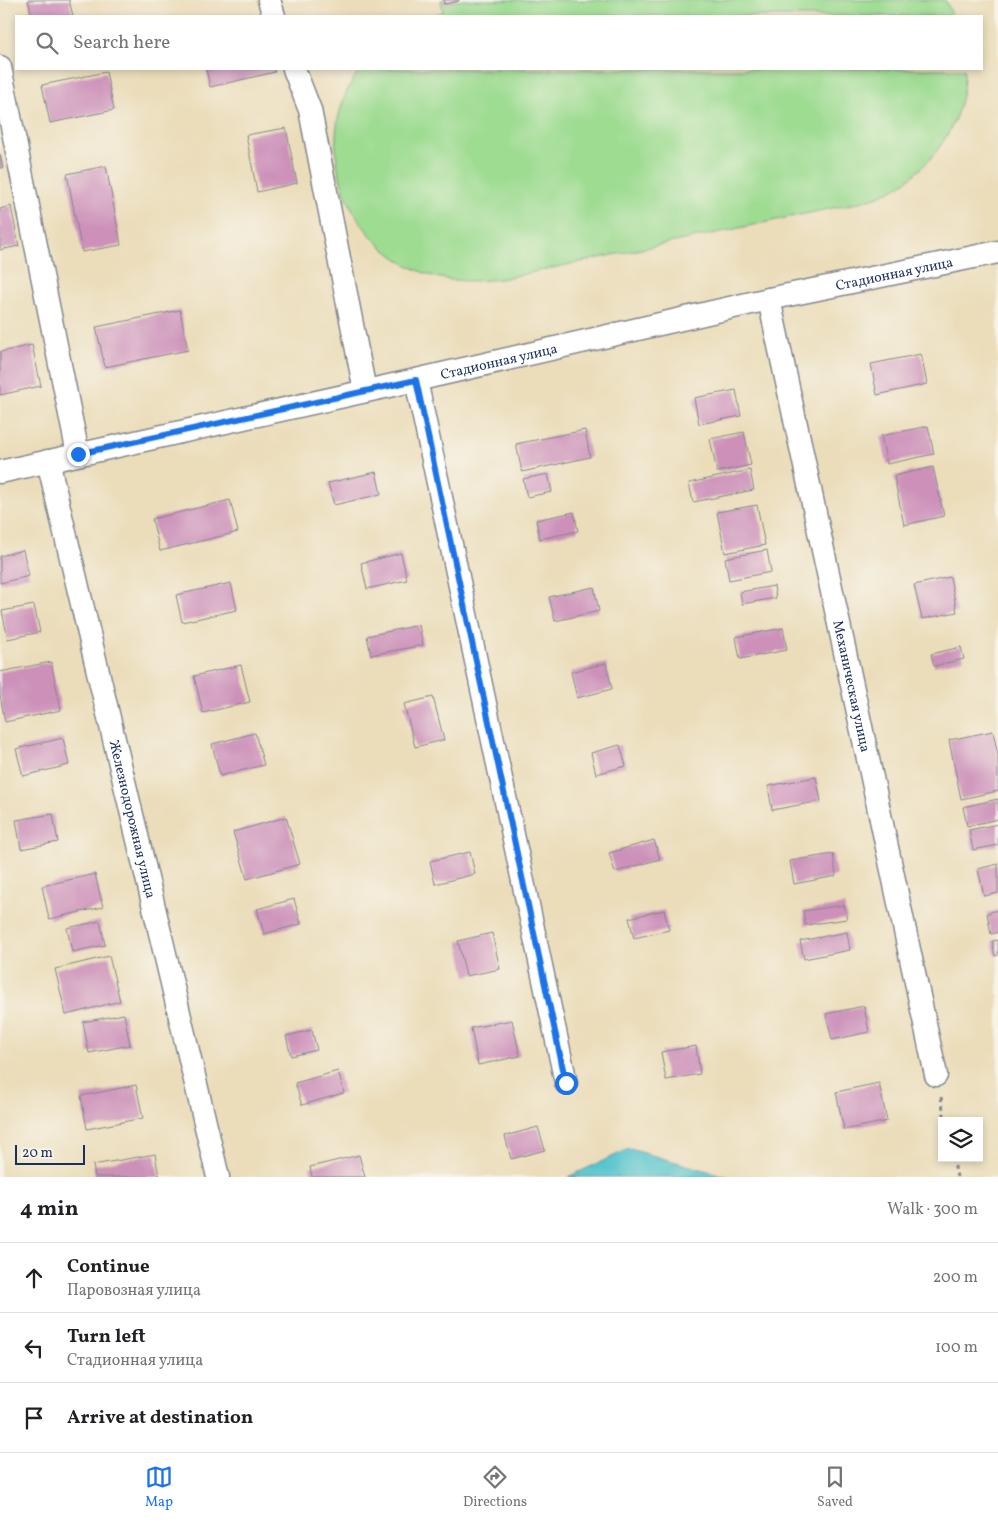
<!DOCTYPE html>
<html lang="en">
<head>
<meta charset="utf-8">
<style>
  body { margin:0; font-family:Vollkorn,serif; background:#f2f2f2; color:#202124 }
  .controls { position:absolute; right:15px; bottom:15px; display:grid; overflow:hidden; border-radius:0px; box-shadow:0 2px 8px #0003 }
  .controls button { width:45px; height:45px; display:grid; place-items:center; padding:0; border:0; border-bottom:1px solid #e0e0e0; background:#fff; color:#202124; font:25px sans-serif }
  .scale { position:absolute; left:15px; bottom:12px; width:70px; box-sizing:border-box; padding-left:5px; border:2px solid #1b2f5e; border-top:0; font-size:14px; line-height:18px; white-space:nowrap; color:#1b2f5e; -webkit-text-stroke:4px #f7f3e8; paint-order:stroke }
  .stop { position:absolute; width:15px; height:15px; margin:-11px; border:4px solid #1a73e8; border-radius:50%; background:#fff }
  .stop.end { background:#1a73e8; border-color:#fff; box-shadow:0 1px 5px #0008 }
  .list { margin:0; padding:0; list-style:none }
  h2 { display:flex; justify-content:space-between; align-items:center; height:65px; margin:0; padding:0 20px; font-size:21px }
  h2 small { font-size:16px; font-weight:400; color:#757577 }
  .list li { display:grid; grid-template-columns:32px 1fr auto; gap:15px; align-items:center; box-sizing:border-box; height:70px; padding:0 20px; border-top:1px solid #e0e0e0 }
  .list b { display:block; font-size:19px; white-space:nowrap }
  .list p { margin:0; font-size:16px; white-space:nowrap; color:#757577 }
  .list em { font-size:16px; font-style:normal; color:#757577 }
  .icon { flex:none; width:28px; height:28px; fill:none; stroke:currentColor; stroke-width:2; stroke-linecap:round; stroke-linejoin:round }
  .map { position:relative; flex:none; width:998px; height:1177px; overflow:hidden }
  .search { position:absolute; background:#fff; box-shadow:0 2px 8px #0003; left:15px; right:15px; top:15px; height:55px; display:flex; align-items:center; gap:12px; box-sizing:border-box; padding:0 18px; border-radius:0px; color:#757577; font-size:19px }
  .sheet { height:275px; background:#fff }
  nav { display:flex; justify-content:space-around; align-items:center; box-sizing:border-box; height:70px; border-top:1px solid #e0e0e0; background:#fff; font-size:14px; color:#757577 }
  nav a { display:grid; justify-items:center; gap:2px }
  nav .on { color:#1a73e8 }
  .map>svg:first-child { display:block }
  .green { fill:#9edc92; stroke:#5c8678 }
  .water { fill:#57c5cd; stroke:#397a96 }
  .building { fill:#cc90b9 }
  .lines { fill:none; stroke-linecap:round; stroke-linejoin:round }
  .minor-casing { stroke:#83868c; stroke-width:25 }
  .path { stroke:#83868c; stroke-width:3; stroke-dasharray:4 4; stroke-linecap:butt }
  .minor { stroke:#fff; stroke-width:22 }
  .route { stroke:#1a73e8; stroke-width:6 }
  .labels { text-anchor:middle; stroke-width:4.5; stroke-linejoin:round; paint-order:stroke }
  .street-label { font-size:14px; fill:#1b2f5e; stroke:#f7f3e8 }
</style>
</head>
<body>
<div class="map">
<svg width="998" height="1177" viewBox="0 0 998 1177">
  <rect width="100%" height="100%" fill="#f7f3e8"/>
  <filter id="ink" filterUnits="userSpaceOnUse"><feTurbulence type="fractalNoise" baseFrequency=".02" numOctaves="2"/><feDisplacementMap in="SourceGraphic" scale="10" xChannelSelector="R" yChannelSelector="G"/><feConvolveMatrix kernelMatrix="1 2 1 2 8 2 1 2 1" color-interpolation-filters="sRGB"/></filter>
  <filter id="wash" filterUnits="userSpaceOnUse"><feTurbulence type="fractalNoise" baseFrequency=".0096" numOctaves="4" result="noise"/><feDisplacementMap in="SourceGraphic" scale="20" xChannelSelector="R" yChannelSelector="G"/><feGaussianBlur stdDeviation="1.12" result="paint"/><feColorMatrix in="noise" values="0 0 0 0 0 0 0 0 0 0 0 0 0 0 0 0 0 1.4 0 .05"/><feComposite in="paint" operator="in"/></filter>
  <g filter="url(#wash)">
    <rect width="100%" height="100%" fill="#ebddba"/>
    <path class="green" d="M441,0h504l8,16h-524l14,-4z
      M360,69h604c2,47 -26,91 -65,117 -13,8 -28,13 -43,17l-355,76c-23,2 -46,4 -68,-3 -86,-27 -127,-132 -73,-207z"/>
    <path class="water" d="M629,1149h1l99,28h-161z"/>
    <g id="blocks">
      <path class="building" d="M28,0h41l4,16h-41z
        M443,0h16v1l-15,3z
        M206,69h68l1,3 -65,15z
        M106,72l8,38 -64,13 -8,-38z
        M286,128l11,55 -40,9 -11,-57z
        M0,154l3,14h-3z
        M106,166l15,79 -39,7 -15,-78z
        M11,206l8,40 -19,4v-41z
        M180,310l8,40 -83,17 -9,-40z
        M32,345l9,41 -41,9v-43z
        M921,354l6,30 -50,11 -6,-31z
        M736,390l5,26 -42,8 -5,-26z
        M928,426l6,28 -47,10 -6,-28z
        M585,430l5,27 -68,15 -6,-28z
        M744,432l7,33 -34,7 -7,-33z
        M933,467l11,49 -40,9 -10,-49z
        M750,470l4,20 -61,12 -4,-19z
        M376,472l5,22 -47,11 -6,-22z
        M548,474l4,18 -25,5 -4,-18z
        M230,500l8,32 -78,19 -8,-32z
        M757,505l8,40 -40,8 -8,-41z
        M574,512l4,19 -38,8 -4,-19z
        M23,550l6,26 -29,7v-27z
        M767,550l4,22 -42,8 -4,-22z
        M401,553l6,27 -40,9 -6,-26z
        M950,577l7,35 -35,7 -8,-34z
        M231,583l6,27 -55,12 -6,-27z
        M774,586l2,12 -34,6 -2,-12z
        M594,587l5,24 -44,10 -6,-24z
        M34,605l6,27 -32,7 -6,-28z
        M419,625l4,20 -52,10 -4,-19z
        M783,628l4,22 -47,9 -4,-22z
        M961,647l3,12 -30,7 -3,-12z
        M51,662l10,48 -56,12 -5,-27v-23z
        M606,663l6,26 -35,9 -6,-26z
        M241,665l9,37 -47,11 -9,-37z
        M433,697l11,43 -29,7 -11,-43z
        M993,731l5,24v36l-37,8 -12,-59z
        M255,733l9,32 -44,11 -8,-32z
        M63,738l6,27 -46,11 -7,-27z
        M620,745l6,21 -30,8 -5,-21z
        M816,777l5,24 -49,9 -4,-24z
        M998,799v20l-31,7 -4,-19z
        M53,814l5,28 -37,7 -5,-29z
        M286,817l14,47 -53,15 -14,-47z
        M998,824v21l-25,5 -4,-20z
        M654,840l6,19 -45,13 -6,-19z
        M470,852l5,22 -40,10 -5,-23z
        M833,854l3,22 -42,8 -4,-23z
        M998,864v29l-14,3 -6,-27z
        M95,874l8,33 -54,12 -7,-33z
        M294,899l7,25 -37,10 -7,-25z
        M844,905l3,14 -42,6 -2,-14z
        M664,910l5,20 -35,8 -5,-20z
        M998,910v22l-7,2 -4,-21z
        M100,921l5,24 -33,7 -5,-24z
        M847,932l3,18 -46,9 -4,-18z
        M492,933l8,36 -34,7 -8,-35z
        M998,940v15l-3,1 -3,-15z
        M109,956l11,45 -54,14 -11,-46z
        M864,1006l5,26 -37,8 -6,-26z
        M124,1014l6,31 -41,8 -6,-31z
        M512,1020l8,36 -42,9 -7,-37z
        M312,1030l5,20 -26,6 -5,-20z
        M696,1046l4,28 -34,6 -5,-28z
        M338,1071l6,22 -42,12 -7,-22z
        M879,1083l8,38 -43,9 -8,-38z
        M136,1085l7,33 -56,11 -6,-33z
        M538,1127l7,23 -34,9 -6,-23z
        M155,1154l4,23h-64l-2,-12z
        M359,1155l6,22h-53l-2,-10z"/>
    </g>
  </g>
  <g filter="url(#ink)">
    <use href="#blocks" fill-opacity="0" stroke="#83868c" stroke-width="1"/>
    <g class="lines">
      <defs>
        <g id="minor">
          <path d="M269,0l5,16"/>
          <path d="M0,67l78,387"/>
          <path d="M294,69l16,41 55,281"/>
          <path id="s1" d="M769,299l167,776"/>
          <path d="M416,380l150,703"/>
          <path id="s2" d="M48,461l170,716"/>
          <path id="s3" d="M0,472l416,-92 353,-81 229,-47"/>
        </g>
      </defs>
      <use href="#minor" class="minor-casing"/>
      <path class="path" d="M941,1097l4,24
        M953,1158l4,19"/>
      <use href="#minor" class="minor"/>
    </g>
  </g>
  <g class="lines" filter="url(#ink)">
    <path class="route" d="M78,454l338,-74 150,703"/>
  </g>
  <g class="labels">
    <g class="street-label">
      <text dy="5" stroke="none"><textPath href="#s3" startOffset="916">Стадионная улица</textPath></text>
      <text dy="5" stroke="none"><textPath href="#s3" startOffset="511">Стадионная улица</textPath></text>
      <text dy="5" stroke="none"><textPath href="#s1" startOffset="396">Механическая улица</textPath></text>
      <text dy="5" stroke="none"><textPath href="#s2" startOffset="368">Железнодорожная улица</textPath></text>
    </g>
  </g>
</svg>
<div class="controls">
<button><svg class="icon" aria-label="layers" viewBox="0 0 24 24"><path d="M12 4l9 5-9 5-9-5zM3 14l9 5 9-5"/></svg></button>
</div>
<div class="scale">20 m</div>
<div class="stop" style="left:566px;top:1083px"></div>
<div class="stop end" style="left:78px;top:454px"></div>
<div class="search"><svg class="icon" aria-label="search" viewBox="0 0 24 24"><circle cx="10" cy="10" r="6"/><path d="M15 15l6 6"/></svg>Search here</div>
</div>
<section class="sheet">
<h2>4 min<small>Walk · 300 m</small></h2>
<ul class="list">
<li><svg class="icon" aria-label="ahead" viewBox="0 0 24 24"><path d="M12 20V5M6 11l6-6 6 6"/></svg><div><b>Continue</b><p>Паровозная улица</p></div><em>200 m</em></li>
<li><svg class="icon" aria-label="left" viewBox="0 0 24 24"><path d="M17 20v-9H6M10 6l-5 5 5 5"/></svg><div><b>Turn left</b><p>Стадионная улица</p></div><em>100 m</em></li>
<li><svg class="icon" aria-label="arrive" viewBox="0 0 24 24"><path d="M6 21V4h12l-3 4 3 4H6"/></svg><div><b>Arrive at destination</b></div></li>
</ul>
</section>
<nav>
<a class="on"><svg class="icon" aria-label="map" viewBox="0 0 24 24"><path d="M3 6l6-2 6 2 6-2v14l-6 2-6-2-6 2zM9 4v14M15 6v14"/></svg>Map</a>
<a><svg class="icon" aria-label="directions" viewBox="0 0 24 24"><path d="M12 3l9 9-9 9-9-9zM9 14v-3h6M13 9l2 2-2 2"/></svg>Directions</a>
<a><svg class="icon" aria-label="saved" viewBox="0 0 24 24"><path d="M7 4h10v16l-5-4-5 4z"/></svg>Saved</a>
</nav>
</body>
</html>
